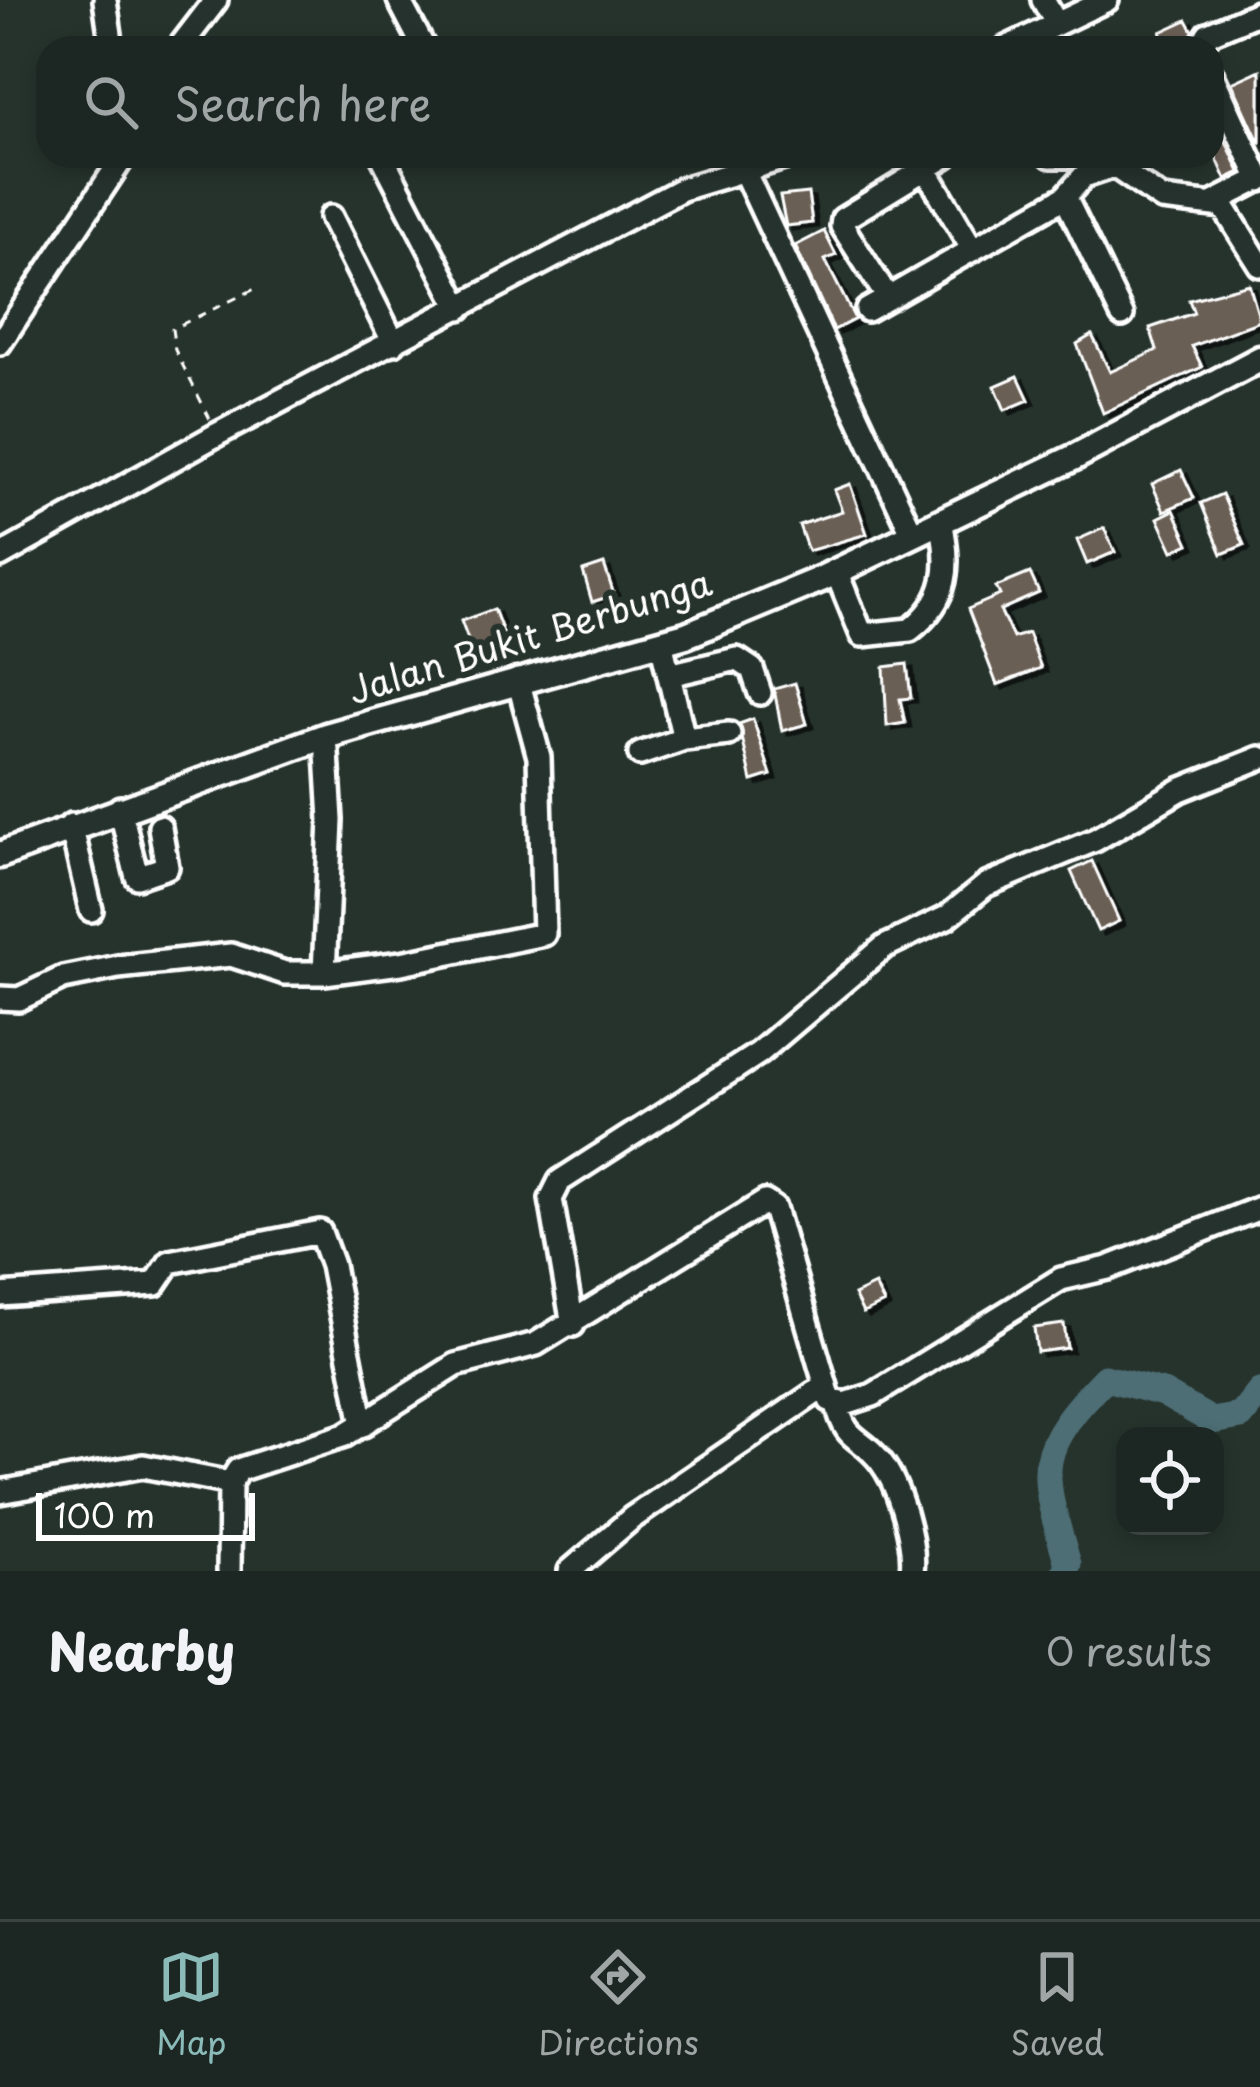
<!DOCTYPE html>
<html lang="en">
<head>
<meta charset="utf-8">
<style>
  body { margin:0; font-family:"Playpen Sans",sans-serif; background:#29322f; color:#f1f3f6 }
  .controls { position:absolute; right:36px; bottom:36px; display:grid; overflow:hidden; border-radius:24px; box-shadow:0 6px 18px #0003 }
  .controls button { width:108px; height:108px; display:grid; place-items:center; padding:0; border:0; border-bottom:3px solid #3a4340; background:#1c2622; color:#f1f3f6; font:60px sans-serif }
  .scale { position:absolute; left:36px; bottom:30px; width:219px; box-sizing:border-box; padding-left:12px; border:6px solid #fff; border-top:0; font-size:33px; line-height:42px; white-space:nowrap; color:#fff; -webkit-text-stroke:9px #26332d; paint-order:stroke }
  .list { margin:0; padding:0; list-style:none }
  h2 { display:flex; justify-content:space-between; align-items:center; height:156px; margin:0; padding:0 48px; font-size:51px }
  h2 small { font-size:39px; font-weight:400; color:#a0a5a5 }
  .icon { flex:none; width:66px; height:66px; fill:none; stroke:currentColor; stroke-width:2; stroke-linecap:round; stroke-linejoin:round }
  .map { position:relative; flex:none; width:1260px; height:1571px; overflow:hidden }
  .search { position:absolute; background:#1c2622; box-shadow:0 6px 18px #0003; left:36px; right:36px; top:36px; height:132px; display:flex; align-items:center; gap:30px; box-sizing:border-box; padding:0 42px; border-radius:36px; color:#a0a5a5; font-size:45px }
  .sheet { height:348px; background:#1c2622 }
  nav { display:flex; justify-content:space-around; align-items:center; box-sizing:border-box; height:168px; border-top:3px solid #3a4340; background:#1c2622; font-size:33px; color:#a0a5a5 }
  nav a { display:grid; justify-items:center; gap:6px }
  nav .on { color:#8bbbb9 }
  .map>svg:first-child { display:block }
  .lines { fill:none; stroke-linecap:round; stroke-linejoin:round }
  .river { stroke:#4e6e74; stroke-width:27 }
  .building { fill:#6a5f54; stroke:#fff; stroke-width:3; filter:url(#shadow) }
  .minor-casing { stroke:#fff; stroke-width:30 }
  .major-casing { stroke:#fff; stroke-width:33 }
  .path { stroke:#fff; stroke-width:3; stroke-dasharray:9 9; stroke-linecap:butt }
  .minor { stroke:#26332d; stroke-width:21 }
  .major { stroke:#26332d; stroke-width:24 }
  .labels { text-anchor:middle; stroke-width:12; stroke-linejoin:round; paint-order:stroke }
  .street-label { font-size:36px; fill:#fff; stroke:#26332d }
</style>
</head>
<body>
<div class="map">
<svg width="1260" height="1571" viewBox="0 0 1260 1571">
  <defs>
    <filter id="shadow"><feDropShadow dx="6" dy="4" stdDeviation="0" flood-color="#0009"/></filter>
  </defs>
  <rect width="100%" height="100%" fill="#26332d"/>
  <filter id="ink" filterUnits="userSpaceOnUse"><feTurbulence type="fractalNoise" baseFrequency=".00833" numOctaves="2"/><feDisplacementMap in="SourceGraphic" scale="24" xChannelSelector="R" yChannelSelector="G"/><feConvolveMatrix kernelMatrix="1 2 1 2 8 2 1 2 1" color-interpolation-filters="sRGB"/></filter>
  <g filter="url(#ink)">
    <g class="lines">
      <path class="river" d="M1065,1571l3,-7c-28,-96 -36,-111 37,-186l58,15 49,28 29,-5 19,-24"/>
    </g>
    <path class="building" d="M1187,20l6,11 -8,17h-17l-7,-16z
      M1260,70v74l-28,-61z
      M1212,111l28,61 -14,7 -14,-31z
      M808,193l4,30 -26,3 -6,-30z
      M824,231l12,24 -11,5 30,59 -21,11 -39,-84z
      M1249,284l11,37 -68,25 10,21 -99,46 -26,-69 15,-9 18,37 47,-22 -7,-22 44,-15 -5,-13z
      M1018,376l11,24 -24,10 -10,-24z
      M1181,470l13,28 -30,13 -12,-27z
      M850,484l17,50 -59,17 -9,-26 43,-14 -8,-21z
      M1222,494l22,51 -22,9 -21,-51z
      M1174,510l15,34 -16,7 -15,-33z
      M1104,528l11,24 -28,12 -10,-24z
      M604,564l10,31 -22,7 -9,-31z
      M1030,573l9,20 -39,17 13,28 15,-5 13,35 -44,17 -29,-76 32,-14 -4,-8z
      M494,609l16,42 -33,13 -16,-43z
      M907,664l4,34 -11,1 5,24 -18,3 -3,-59z
      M795,683l12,41 -25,7 -8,-42z
      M753,719l18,56 -19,6 -13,-57z
      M1092,861l27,60 -21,10 -27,-60z
      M875,1285l9,18 -21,10 -9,-18z
      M1064,1324l3,24 -30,4 -3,-24z"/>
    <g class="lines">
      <defs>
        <path id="minor" d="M105,0l7,48
          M399,0l25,48
          M1043,0l12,21
          M179,48l37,-48
          M1006,48l101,-48
          M1200,48l8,-14 52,-22
          M1212,75l48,105
          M382,156l78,152
          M1051,156h18
          M925,168l48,82
          M745,173l167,360
          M1215,202l45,-23
          M331,217l63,126
          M888,298l-46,-72 1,-7 103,-63
          M867,310l198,-113
          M1122,315l-57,-118 19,-21 30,-10 48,33 61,7 37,59
          M0,343l124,-187
          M0,556l218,-122 464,-245 109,-33
          M836,571l26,64 48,-5c39,-30 41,-64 31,-109
          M661,642l23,97
          M669,675l68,-16 15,10 8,24
          M640,754l44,-15 45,-5
          M120,808l17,69 30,-10 -7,-40
          M71,825l20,85
          M324,973l7,-153 -5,-84
          M0,998l19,1 44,-21 55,-11 113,-12 54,18h39l77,-10 143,-29 -5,-177 -21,-77
          M0,1295l155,-11 15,-22 150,-30 12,33 31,160
          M573,1325l-22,-126 9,-18 199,-128 125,-106 63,-30 39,-32 109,-45 85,-50 80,-32
          M837,1404c9,40 23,30 44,58 18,23 35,82 31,109
          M230,1483l8,-13 107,-35 111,-70 80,-21 229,-142 9,6 56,192 15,4 28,-9 188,-116 47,-11 152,-60
          M0,1492l143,-26 87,17 -1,88
          M570,1571l62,-53 193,-132"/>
        <path id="major" d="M0,855l326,-119 360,-101 135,-56 254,-122 185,-98"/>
      </defs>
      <use href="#minor" class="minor-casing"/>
      <use href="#major" class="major-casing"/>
      <path class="path" d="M210,419l-35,-69 -3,-21 87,-42"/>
      <use href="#minor" class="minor"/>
      <use href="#major" class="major"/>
    </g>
  </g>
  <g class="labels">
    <g class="street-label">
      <text transform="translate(530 637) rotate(-17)" y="13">Jalan Bukit Berbunga</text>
    </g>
  </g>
</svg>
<div class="controls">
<button><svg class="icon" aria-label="locate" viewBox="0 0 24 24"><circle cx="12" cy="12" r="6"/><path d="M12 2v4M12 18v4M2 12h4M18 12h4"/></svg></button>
</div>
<div class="scale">100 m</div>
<div class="search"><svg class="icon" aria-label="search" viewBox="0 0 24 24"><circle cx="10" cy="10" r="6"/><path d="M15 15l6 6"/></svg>Search here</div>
</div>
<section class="sheet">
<h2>Nearby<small>0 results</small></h2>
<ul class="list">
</ul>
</section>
<nav>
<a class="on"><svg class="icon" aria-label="map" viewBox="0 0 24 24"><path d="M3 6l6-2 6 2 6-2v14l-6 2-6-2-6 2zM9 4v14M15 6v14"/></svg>Map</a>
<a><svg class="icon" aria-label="directions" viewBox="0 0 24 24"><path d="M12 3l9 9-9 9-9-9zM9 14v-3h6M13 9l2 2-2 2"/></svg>Directions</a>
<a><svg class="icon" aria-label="saved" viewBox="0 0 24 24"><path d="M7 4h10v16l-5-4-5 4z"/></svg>Saved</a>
</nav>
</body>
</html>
